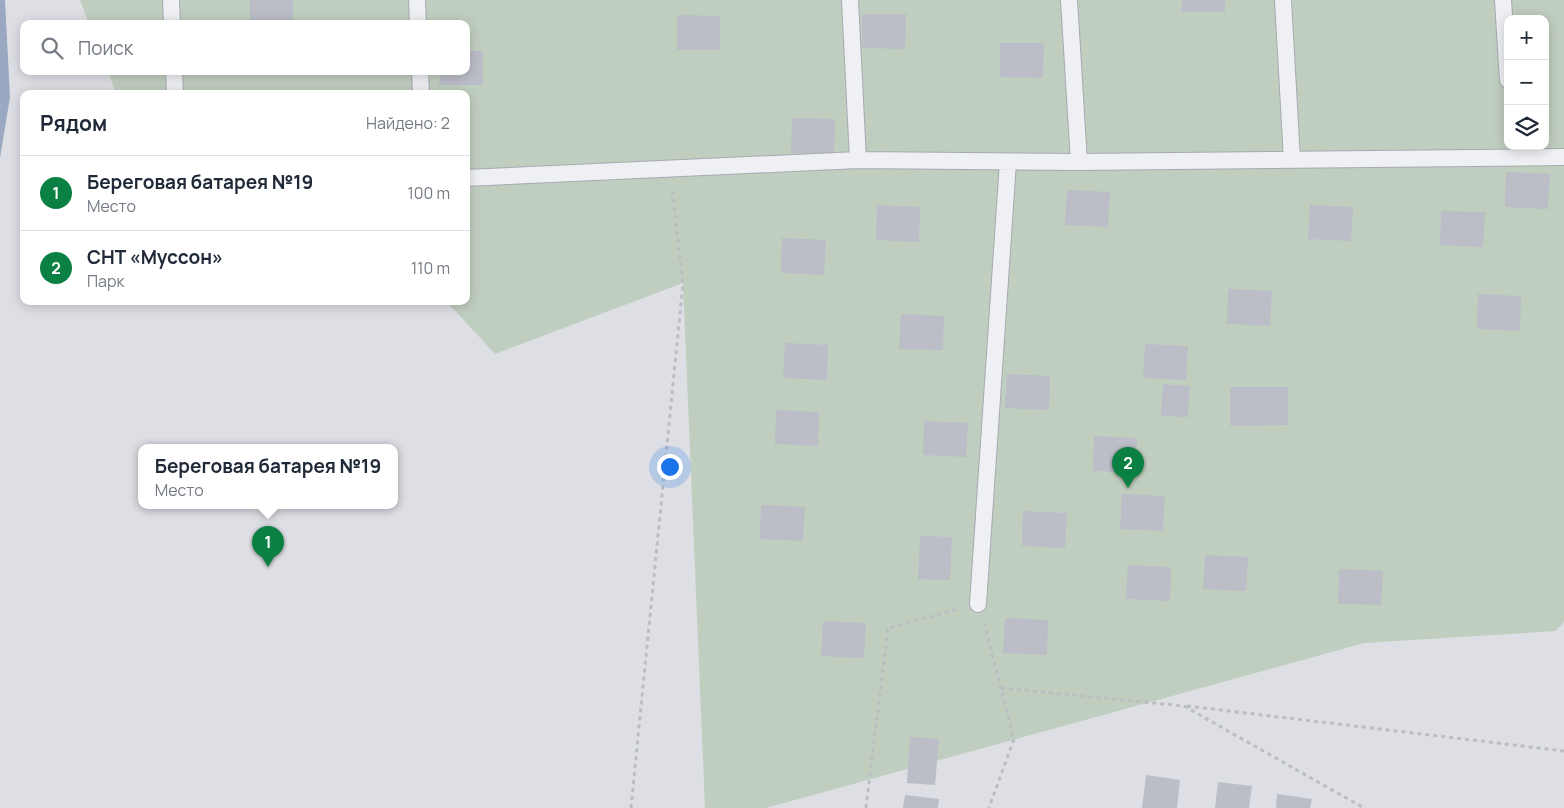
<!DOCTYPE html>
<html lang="ru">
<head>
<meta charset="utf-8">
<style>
  body { margin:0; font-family:Manrope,sans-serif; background:#f6f6f7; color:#1f2937 }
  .controls { position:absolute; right:15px; top:15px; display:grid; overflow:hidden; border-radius:10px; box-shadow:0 2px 12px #0003 }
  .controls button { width:45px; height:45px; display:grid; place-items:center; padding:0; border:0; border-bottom:1px solid #e0e1e3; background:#fff; color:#1f2937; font:25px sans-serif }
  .you { position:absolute; left:669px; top:466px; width:18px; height:18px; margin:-12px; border:4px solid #fff; border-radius:50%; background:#1a73e8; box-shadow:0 0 0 8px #1a73e833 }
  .badge { display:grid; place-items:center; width:32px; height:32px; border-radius:50%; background:#0b8043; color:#fff; font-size:16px; font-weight:700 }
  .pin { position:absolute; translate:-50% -41px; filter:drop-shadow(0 1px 2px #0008) }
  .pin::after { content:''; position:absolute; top:26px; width:18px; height:15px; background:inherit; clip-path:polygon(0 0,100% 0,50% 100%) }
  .popup { position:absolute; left:138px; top:444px; width:260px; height:65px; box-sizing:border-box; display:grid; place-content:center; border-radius:10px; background:#fff; filter:drop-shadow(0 1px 4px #0005); font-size:16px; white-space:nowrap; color:#747a83 }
  .popup b { font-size:19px; color:#1f2937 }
  .popup::after { content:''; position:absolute; left:50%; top:100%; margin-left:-10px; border:10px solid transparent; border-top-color:#fff }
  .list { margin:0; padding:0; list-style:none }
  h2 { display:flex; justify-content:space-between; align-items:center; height:65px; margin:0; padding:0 20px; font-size:21px }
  h2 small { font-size:16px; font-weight:400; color:#747a83 }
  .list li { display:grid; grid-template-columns:32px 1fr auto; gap:15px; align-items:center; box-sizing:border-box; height:75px; padding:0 20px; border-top:1px solid #e0e1e3 }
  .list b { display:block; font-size:19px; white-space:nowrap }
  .list p { margin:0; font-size:16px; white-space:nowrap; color:#747a83 }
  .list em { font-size:16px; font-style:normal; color:#747a83 }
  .icon { flex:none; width:28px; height:28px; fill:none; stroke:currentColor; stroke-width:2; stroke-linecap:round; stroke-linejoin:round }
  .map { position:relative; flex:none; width:1564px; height:808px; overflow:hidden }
  .search { position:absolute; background:#fff; box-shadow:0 2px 12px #0003; left:20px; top:20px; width:450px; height:55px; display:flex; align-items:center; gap:12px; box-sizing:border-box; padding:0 18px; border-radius:10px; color:#747a83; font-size:19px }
  .panel { position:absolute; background:#fff; box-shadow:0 2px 12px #0003; left:20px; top:90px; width:450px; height:215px; border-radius:10px }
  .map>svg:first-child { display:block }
  .green { fill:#c0cebf; fill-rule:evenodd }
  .water { fill:#9ba8c1 }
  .building { fill:#bbbdc7 }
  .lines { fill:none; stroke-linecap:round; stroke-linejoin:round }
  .lane-casing { stroke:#a7a9b1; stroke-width:18 }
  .path { stroke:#bbbdc3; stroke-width:3; stroke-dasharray:4 4; stroke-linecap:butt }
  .lane { stroke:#eff0f4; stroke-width:16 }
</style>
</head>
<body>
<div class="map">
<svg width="1564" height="808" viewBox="0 0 1564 808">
  <rect width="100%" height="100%" fill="#dddfe5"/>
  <path class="green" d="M80,0h1484v622l-8,9 -192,12 -598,165h-61l-22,-525 -188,71 -49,-53h20v-207h-350l-8,-23h358v-47h-377zM1508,19h37v127h-37z"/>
  <path class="water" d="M0,0h5l5,97 -10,61z"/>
  <path class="building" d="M250,0h43v21l-43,-1z
    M1182,0h43v12h-44z
    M862,14h44l-1,35 -43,-1z
    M677,15l43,1v34h-43z
    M1000,43h44l-1,35 -43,-1z
    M466,51h17v34h-44l1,-14h26z
    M792,118l43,1 -1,34h-43z
    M1506,172l44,2 -2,35 -43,-2z
    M1067,190l43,2 -2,35 -43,-2z
    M877,205l43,2 -1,35 -43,-2z
    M1310,205l43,2 -2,34 -43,-2z
    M1441,211l44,1 -2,35 -43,-2z
    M782,238l44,2 -2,35 -43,-2z
    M1228,289l44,2 -2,35 -43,-2z
    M1478,294l43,2 -1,35 -43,-2z
    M901,314l43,2 -1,34 -44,-1z
    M785,343l43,2 -1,35 -44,-2z
    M1145,344l43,2 -2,34 -43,-2z
    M1007,374l43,2 -1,34 -44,-2z
    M1163,384l27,2 -2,31 -27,-1z
    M1230,387h58v38l-58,1z
    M776,410l43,2 -1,34 -43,-2z
    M924,421l44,2 -2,34 -43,-2z
    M1094,436l43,2 -1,35 -43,-2z
    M1122,494l43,2 -2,35 -43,-2z
    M761,505l44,2 -2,34 -43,-2z
    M1023,511l44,2 -2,35 -43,-2z
    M920,536l32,1 -2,43 -32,-1z
    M1205,555l43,2 -2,34 -43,-2z
    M1128,565l43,2 -1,34 -44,-2z
    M1339,569l44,2 -2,34 -43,-1z
    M1005,618l43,2 -1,35 -44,-2z
    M823,621l43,2 -2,35 -43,-2z
    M910,737l29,2 -4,46 -28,-2z
    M1146,775l34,5 -3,28h-35z
    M1218,782l34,4 -3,22h-34z
    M1277,794l35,5 -2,9h-34z
    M905,795l34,4 -1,9h-35z"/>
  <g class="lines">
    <defs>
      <path id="lane" d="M171,0l1,24
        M417,0l1,24
        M850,0l8,160
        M1069,0l10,162
        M1283,0l9,160
        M1503,0l5,80
        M174,71l1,23
        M420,71l1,23
        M466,178l392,-18 221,2 485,-5
        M978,604l30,-442"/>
    </defs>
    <use href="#lane" class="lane-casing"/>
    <path class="path" d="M984,623l30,116 -25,69
      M1001,688l183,18 180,102
      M1187,706l377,45
      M631,808l52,-525 -11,-94
      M866,808l22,-180 70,-19"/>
    <use href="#lane" class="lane"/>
  </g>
</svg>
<div class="controls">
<button>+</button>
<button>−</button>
<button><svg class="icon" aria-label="layers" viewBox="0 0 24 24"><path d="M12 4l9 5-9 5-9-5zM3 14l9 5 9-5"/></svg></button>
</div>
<div class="you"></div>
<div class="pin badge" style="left:268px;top:567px">1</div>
<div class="popup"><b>Береговая батарея №19</b>Место</div>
<div class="pin badge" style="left:1128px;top:488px">2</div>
<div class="search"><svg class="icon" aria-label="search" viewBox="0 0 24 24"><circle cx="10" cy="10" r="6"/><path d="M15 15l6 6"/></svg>Поиск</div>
<section class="panel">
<h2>Рядом<small>Найдено: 2</small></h2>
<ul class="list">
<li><span class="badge">1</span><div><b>Береговая батарея №19</b><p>Место</p></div><em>100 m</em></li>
<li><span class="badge">2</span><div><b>СНТ «Муссон»</b><p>Парк</p></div><em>110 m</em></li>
</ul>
</section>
</div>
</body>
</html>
